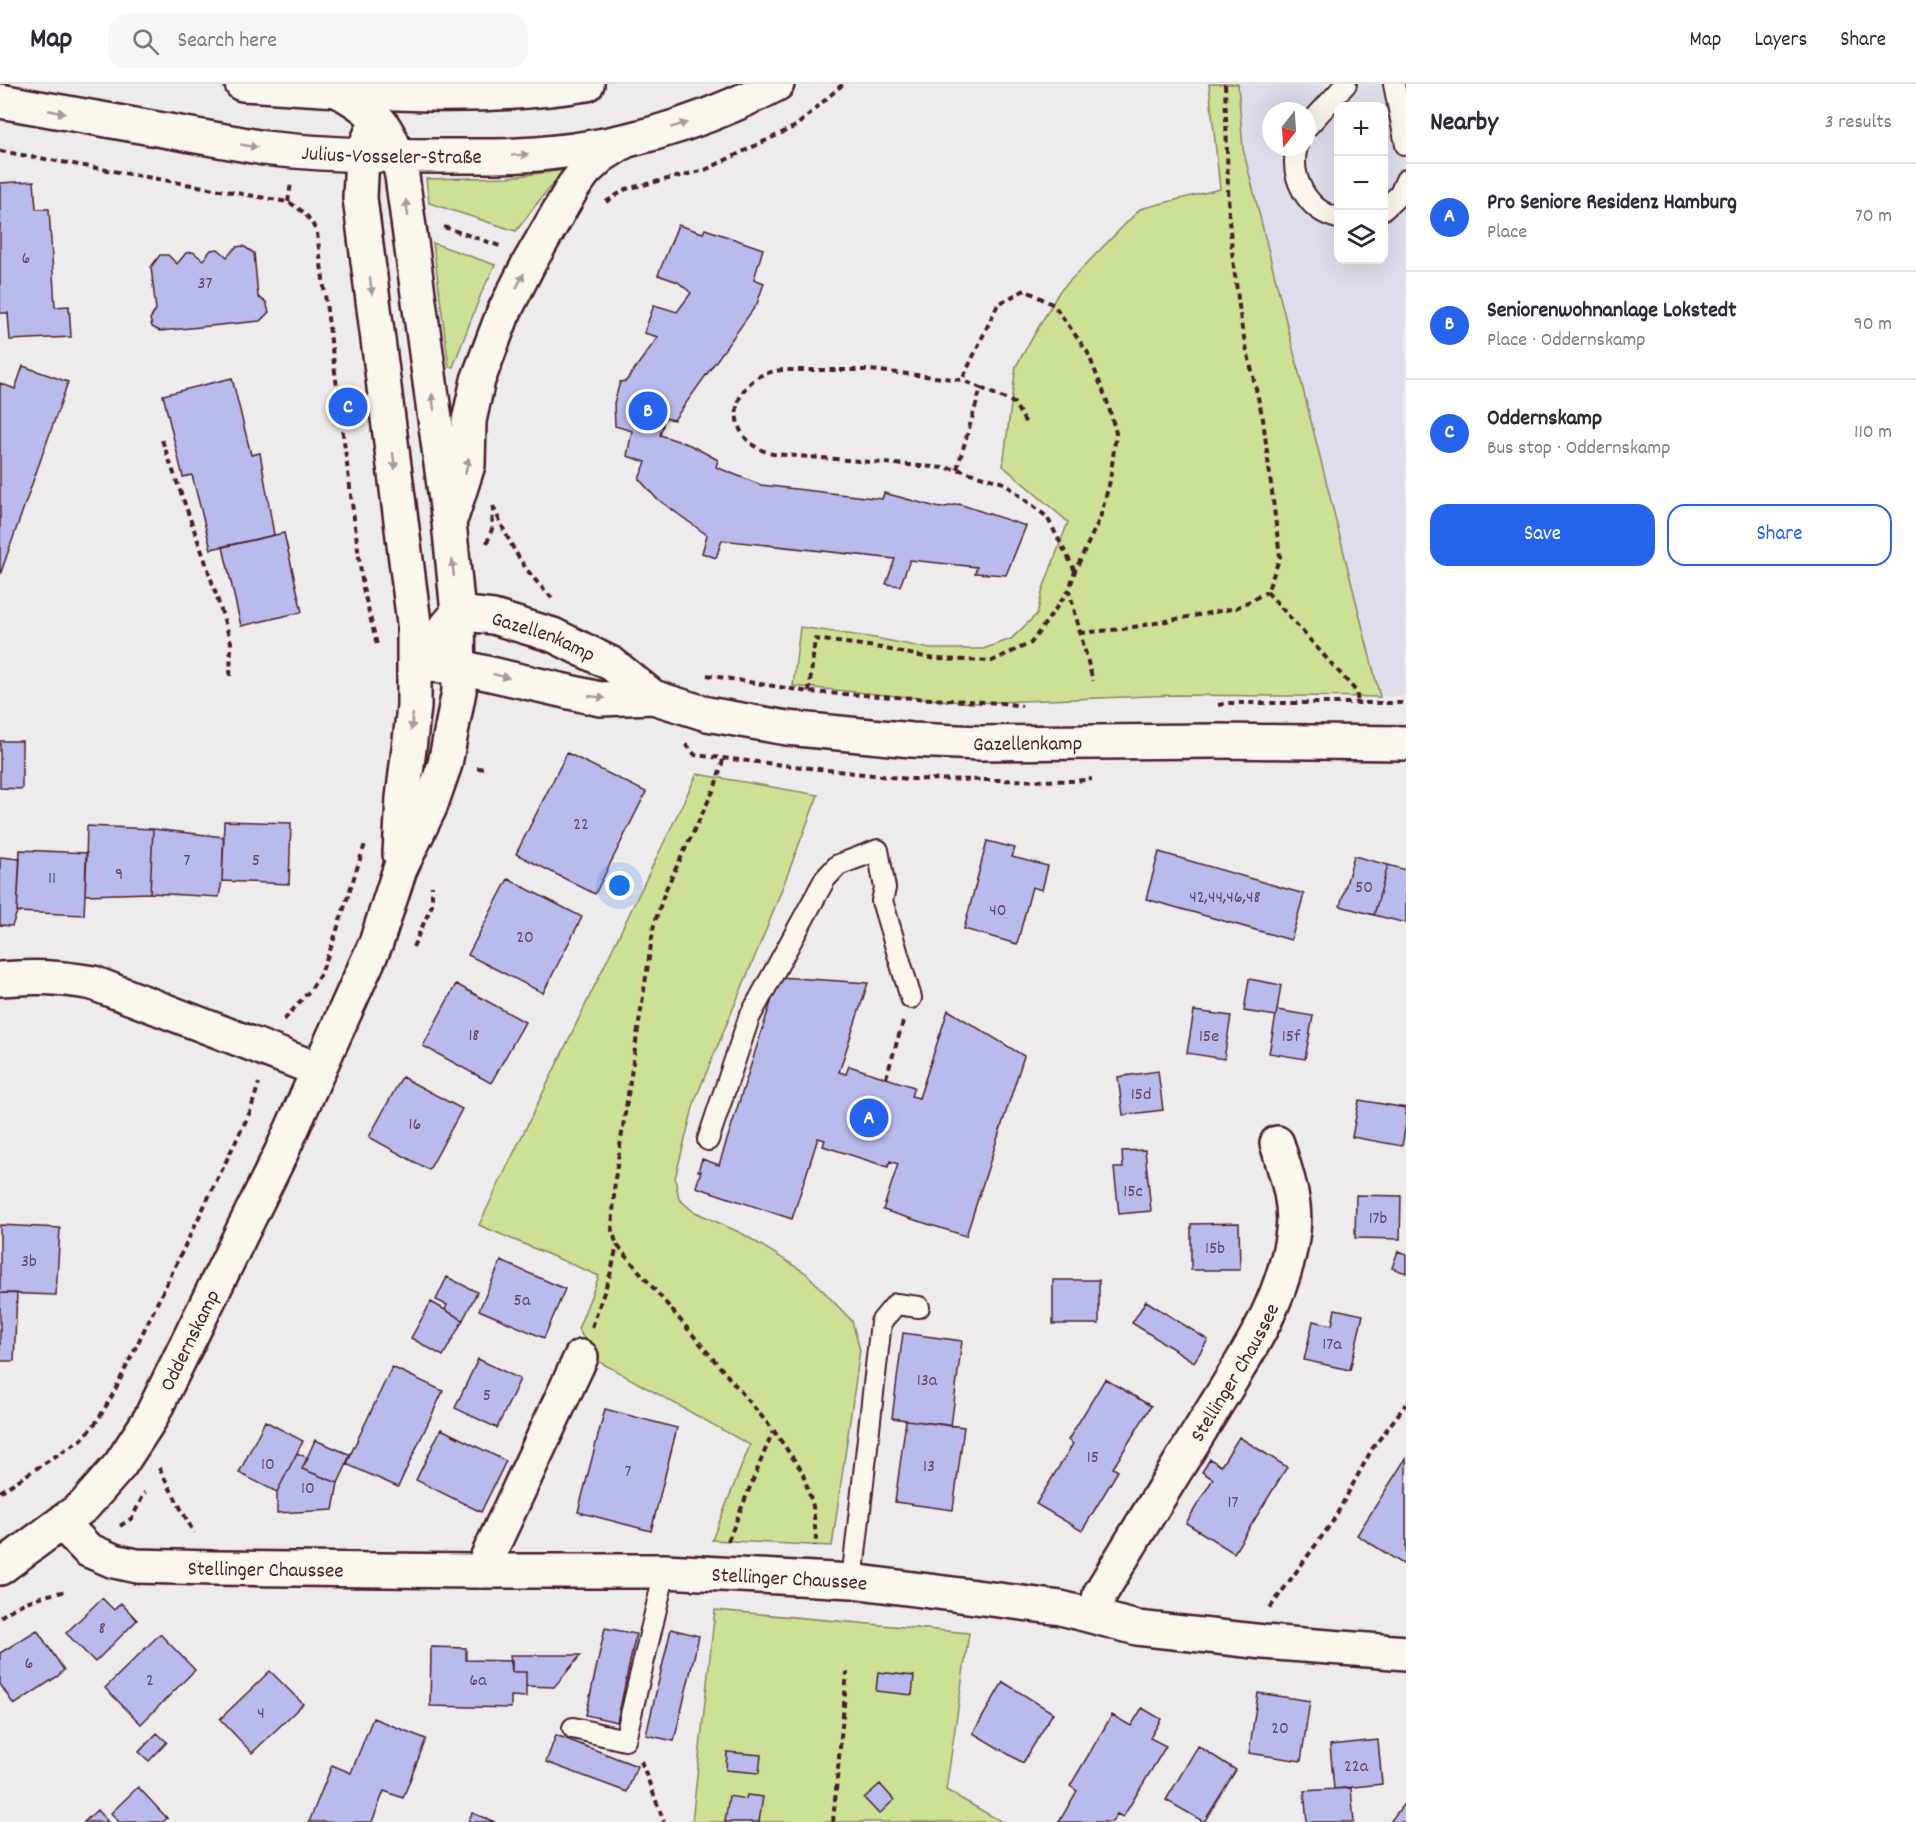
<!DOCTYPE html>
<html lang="en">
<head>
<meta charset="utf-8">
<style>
  body { margin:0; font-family:Dekko,sans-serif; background:#f7f7f7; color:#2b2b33 }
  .controls { position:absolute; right:18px; top:18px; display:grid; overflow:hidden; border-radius:12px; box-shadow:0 6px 24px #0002 }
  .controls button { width:54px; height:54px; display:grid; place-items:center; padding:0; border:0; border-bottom:2px solid #e1e1e2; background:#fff; color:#2b2b33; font:30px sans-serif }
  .compass { position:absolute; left:1262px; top:18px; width:54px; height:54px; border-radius:50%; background:#fff; box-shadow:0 6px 24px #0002; rotate:197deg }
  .you { position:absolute; left:620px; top:802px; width:21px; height:21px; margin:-15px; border:4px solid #fff; border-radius:50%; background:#1a73e8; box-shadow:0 0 0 9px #1a73e833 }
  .badge { display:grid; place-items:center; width:39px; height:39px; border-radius:50%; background:#2563eb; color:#fff; font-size:20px; font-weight:700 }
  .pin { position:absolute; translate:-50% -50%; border:3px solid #fff; box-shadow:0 2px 6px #0006 }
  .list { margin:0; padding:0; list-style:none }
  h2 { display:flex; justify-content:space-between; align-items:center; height:78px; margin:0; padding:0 24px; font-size:26px }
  h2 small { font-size:20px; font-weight:400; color:#7c7c81 }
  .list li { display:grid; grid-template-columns:39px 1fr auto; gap:18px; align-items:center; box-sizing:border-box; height:108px; padding:0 24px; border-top:2px solid #e1e1e2 }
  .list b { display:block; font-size:22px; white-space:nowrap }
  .list p { margin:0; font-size:20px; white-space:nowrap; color:#7c7c81 }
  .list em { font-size:20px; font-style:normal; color:#7c7c81 }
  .actions { display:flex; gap:12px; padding:18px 24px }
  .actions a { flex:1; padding:14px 0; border:2px solid #2563eb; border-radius:18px; text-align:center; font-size:21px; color:#2563eb }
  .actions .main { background:#2563eb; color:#fff }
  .icon { flex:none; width:33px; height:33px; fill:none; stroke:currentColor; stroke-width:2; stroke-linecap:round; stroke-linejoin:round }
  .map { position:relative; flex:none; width:1406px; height:1738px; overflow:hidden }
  header { display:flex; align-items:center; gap:36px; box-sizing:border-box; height:84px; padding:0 30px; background:#fff; border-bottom:2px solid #e1e1e2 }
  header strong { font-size:28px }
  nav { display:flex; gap:33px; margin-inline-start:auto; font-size:21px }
  .search { width:420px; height:54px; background:#f7f7f7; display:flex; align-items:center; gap:15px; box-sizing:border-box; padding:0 21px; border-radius:18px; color:#7c7c81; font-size:22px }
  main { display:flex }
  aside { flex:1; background:#fff }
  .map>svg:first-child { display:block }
  .built { fill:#deddec; fill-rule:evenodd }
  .green { fill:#cde196; stroke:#8c8060; stroke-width:1.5 }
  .building { fill:#babbed; stroke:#4a1f2b; stroke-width:1.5 }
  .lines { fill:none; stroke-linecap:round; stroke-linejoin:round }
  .service-casing { stroke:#4a1f2b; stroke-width:24 }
  .minor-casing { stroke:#4a1f2b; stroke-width:38 }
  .tertiary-casing { stroke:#4a1f2b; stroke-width:38 }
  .secondary-casing { stroke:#4a1f2b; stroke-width:38 }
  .primary-casing { stroke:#4a1f2b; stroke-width:38 }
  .path { stroke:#4a1f2b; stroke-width:4; stroke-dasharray:6 4.5; stroke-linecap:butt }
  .service { stroke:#fbf7ec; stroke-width:20 }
  .minor { stroke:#fbf7ec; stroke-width:33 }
  .tertiary { stroke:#fbf7ec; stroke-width:33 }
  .secondary { stroke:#fbf7ec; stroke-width:33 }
  .primary { stroke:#fbf7ec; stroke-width:33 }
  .oneway { fill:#ab9695 }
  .labels { text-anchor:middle; stroke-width:4.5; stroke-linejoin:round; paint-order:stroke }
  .number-label { font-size:18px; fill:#66465c }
  .street-label { font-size:21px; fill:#4a1f2b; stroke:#fbf7ec }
</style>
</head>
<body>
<header>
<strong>Map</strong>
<div class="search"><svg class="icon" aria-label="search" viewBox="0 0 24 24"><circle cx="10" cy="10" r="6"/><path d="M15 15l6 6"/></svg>Search here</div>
<nav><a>Map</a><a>Layers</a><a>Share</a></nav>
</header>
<main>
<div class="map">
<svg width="1406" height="1738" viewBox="0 0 1406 1738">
  <rect width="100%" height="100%" fill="#eeebec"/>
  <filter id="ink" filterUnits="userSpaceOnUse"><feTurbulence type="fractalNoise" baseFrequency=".0167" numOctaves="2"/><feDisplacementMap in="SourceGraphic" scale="12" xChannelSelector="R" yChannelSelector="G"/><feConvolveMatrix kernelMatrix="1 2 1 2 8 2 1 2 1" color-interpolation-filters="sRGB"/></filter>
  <g filter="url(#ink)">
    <path class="built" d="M1238,0h168v612l-26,1 -137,-548zM1338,22h46v154h-46zM1271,27h36v36h-36z"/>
    <path class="green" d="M1209,0h29l5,65 137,548 -204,-2 -205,8 -178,-17 7,-59 75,11 56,11h52l28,-10 26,-25 6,-25 25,-67 -65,-56 13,-100 43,-74 81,-83 80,-20z
      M567,86l-22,23 -29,38 -87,-28 -3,-24 84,-2z
      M433,159l62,22 -14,29 -28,73h-4z
      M697,690l121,21 -50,130 -73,175 -20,78 4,21 14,12 50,23 63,39 46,48 8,29 -28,196 -120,-6 38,-95 -152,-84 -20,-32 21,-53 -120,-51z
      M715,1526l254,23 -23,157 56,32h-310z"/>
    <path class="building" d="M34,97l2,28h13l6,98 14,-1 2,31 -61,3 -2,-27h-8v-130z
      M678,141l25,8 2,-4 58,20 -9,30 10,4 -7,21 -83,116 -9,-2 -5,17 30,10 28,15 -2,7 45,18 121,14 2,-6 56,15 19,-4 67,22 -20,49 -31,-2 2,-6 -67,-7 -10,26 -14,-2 9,-25 -173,-19 -6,18 -14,-5 5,-18 -51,-37 -17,-19 7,-17 -19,-6 5,-25 -17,-5 -1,-23 6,-21 6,-1 32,-44 -14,-4 10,-28 23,7 14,-19 -13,-11 -20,-7z
      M243,162l11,7 4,44 8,5 3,10 -9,9 -100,10 -8,-4 -2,-8 6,-9 -5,-43 9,-12h8l9,9 9,-11 7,-1 10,8 8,-10 7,-1 9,8 9,-10z
      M23,282l45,16 -68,193v-192l15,6z
      M232,294l19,77 9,-2 14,82 -63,14 -19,-74 -9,2 -20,-82z
      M284,449l18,79 -61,14 -18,-79z
      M0,657h22v48l-22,-1z
      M567,669l79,39 -51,102 -79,-40z
      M224,737l67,2 -2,61 -67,-3z
      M87,742l66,3 -3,64 -65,2z
      M153,745l71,8 -2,44 -3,16 -69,-4z
      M987,757l28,7 -3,9 36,9 -6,24 -10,-3 -15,57 -53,-15z
      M20,766l67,3 -3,62 -67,-3z
      M1159,768l145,42 -13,46 -145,-41z
      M1354,772l34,9 -14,50 -34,-9z
      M0,773l20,2 -3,53 -5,14 -12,-1z
      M1388,781l18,5v53l-32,-8z
      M508,795l74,38 -39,76 -75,-38z
      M779,893l89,6 -29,89 7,2 3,-8 65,21 -3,9 8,2 29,-88 76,46 -58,180 -83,-26 15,-46 -8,-3 -2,6 -65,-21 2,-6 -7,-2 -26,81 -96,-32 5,-16h-3l4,-12 17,6z
      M1249,895l32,6 -5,31 -32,-5z
      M456,900l69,38 -34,61 -68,-37z
      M1277,926l36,6 -8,43 -36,-6z
      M1194,927l37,5 -7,43 -37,-6z
      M1158,987l5,39 -40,5 -5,-38z
      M402,993l60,32 -33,61 -60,-33z
      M1359,1016l47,8v16l-4,22 -50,-9z
      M1145,1066l6,61 -32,3 -5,-46h9l-1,-17z
      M1356,1111l45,1 -1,43 -45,-1z
      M1239,1139l1,47h-49v-46z
      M0,1141l60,3 -4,67 -56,-2z
      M1398,1167l8,3v19l-14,-5z
      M501,1177l64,28 -21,49 -65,-28z
      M447,1193l30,15 -14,28 -18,-10 2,-5 -11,-5z
      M1053,1196h46v44h-46z
      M0,1209h17l-3,68h-14z
      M1146,1217l62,39 -14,22 -62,-39z
      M431,1218l32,18 -20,36 -32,-18z
      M1335,1225l28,6 -13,55 -46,-10 9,-39 19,4z
      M903,1249l59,8 -11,85 -59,-8z
      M478,1275l42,20 -23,49 -42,-20z
      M392,1283l51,24 -45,96 -52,-23z
      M1105,1295l46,27 -38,62 5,3 -36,60 -46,-27 37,-60 -5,-4z
      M605,1325l72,19 -26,103 -73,-19z
      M906,1336l58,7 -11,83 -58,-8z
      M265,1337l38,20 -26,51 -38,-19z
      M441,1345l65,32 -25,51 -65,-32z
      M1239,1353l48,30 -53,86 -48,-30 27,-44 -11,-7 8,-13 11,7z
      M315,1356l36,15 -13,28 -36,-14z
      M297,1369l11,5 -6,11 36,14 -5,27 -56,3v-21z
      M1406,1374v108l-49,-31z
      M102,1514l12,12 7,-7 16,17 -42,42 -29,-29z
      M605,1544l31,6 -19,88 -31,-7z
      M671,1545l28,7 -25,105 -28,-6z
      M37,1546l27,40 -6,6 -44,29 -14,-21v-31z
      M160,1550l35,36 -54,54 -36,-36z
      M431,1563l35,1v12l46,1v11h14v25l-15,-1v12l-81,-2z
      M510,1571h71l-27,32 -28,-1v-14h-14z
      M270,1587l33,33 -51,49 -32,-34z
      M878,1588l36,4 -2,19 -36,-4z
      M1003,1598l50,31 -30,50 -50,-30z
      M1258,1609l52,8 -9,60 -52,-8z
      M1142,1624l19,11 -11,19 16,8 -43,71 -6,-3 -5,8h-53l18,-31 -7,-5 42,-71 19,11z
      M373,1634l53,21 -23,59 -19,-7 -12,31h-63l23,-57 19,8z
      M157,1649l10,9 -18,19 -10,-9z
      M556,1651l81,31 -10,26 -81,-30z
      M1378,1656l4,44 -48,5 -4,-44z
      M1198,1662l38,24 -32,52 -38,-22z
      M727,1668l34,3 -2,18 -33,-3z
      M880,1700l14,16 -15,14 -15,-16z
      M138,1703l29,31 -4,4h-44l-8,-9z
      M1351,1704l3,34h-47l-3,-31z
      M747,1711l16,2 -4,25h-34l4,-26 17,3z
      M1406,1717v21h-16z
      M97,1726l11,12h-24z
      M472,1729l23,9h-27z"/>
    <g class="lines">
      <defs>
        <path id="service" d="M1394,0l12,61
          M1307,43l39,-43
          M1297,63c-8,30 10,64 41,71
          M1384,125l16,-15 6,-14
          M708,1056l41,-122 76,-139 13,-14 40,-15 7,38 -3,13 29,97
          M852,1497l29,-259 15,-18 23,3
          M573,1644l52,12 40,-169"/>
        <g id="minor">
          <path d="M0,895c34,-3 59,-2 93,4l226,87"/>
          <path id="s1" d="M62,1439l26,27 26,11 23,5 76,2 260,3h192l187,10 209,27 76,20 127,14 142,11"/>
          <path d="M481,1487l100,-214"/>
          <path id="s2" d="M1095,1532l5,-22c34,-57 69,-113 104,-170 37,-61 80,-120 89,-193 4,-30 -8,-60 -16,-88"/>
        </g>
        <g id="tertiary">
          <path id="s3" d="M415,580l45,3 140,32 53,-2 54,17 80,14 125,12 68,3 235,-2 191,2"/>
          <path id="s4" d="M415,580l43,-51 35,4 60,18 59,29 41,33"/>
        </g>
        <g id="secondary">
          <path d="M373,45l-11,26 -2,43 54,425v84l-11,91 -3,56"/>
          <path d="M452,431l16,-50 1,-44 9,-41 25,-66 26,-51 44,-76 12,-16 16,-15 22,-14"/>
          <path id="s5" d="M0,1484l84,-62 36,-41 30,-46 131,-266 95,-210 24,-74 30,-62 15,-43 14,-73 -1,-78 -9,-91 -47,-346c-9,-45 -23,-63 -63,-85"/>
        </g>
        <g id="primary">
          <path d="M242,0c118,7 227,19 345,0"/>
          <path id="s6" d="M0,17l264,47c59,7 118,8 178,8 35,0 70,1 105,-3 80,-7 159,-32 230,-69"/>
        </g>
      </defs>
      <use href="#service" class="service-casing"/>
      <use href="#minor" class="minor-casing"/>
      <use href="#tertiary" class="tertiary-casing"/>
      <use href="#secondary" class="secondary-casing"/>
      <use href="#primary" class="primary-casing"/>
      <path class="path" d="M1225,0l4,136 4,40 9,69 21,90 17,138 -13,35 89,99 2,11
        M0,67l288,51c15,8 22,15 29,31l46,355 14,57
        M288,118l3,-19
        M606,118l20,-13 79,-19 91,-44 47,-42
        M444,143l56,19
        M981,304l33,15 13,22
        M162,356l45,126 24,76 -1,36
        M957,385l24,-81 -19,-8
        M493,422c18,40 27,60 59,92
        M487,459l5,-14 1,-20
        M1075,487l-28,-54 -43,-34 -47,-14 -184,-15c-54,-13 -46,-80 10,-84h87l92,10 36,-76 27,-14 29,15 34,48 19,48 9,32 -6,48 -10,37 -25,53 -6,19 24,91
        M1080,549l43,-4 113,-21 31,-16
        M707,591l102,17 192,11 21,3
        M809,608l6,-53 61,8 59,12 57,2 39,-18 38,-53
        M1218,621l11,-2h177
        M686,660l9,11 213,24 167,2 17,-2
        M723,676l-8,27 -50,104 -11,34 -39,254 -3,51 5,15 157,186 28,40 11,35 3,31 -1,9
        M477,684l10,1
        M413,863l19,-42v-19
        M284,936l27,-31 10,-16 11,-28 33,-101
        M886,994l17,-56
        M592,1243l19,-55 6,-27
        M159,1384l35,65
        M0,1408l82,-53 16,-19 15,-26 137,-282 9,-29
        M120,1442l12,-8 13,-26
        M728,1457l45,-110
        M1270,1524l63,-87 39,-72 34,-45
        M0,1533c23,-16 40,-21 68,-26
        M641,1677l23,61
        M833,1738l14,-150"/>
      <use href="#service" class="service"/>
      <use href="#minor" class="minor"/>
      <use href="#tertiary" class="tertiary"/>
      <use href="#secondary" class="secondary"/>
      <use href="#primary" class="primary"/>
    </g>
    <defs><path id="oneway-solid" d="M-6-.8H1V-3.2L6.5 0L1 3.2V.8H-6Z" transform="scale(1.5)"/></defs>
    <g class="oneway">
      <use href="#oneway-solid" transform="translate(57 28) rotate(11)"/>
      <use href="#oneway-solid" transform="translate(679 41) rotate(-17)"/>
      <use href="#oneway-solid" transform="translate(249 62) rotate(10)"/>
      <use href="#oneway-solid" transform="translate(520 71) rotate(-4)"/>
      <use href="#oneway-solid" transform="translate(407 124) rotate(-98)"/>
      <use href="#oneway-solid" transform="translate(520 197) rotate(-63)"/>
      <use href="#oneway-solid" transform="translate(371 202) rotate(83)"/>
      <use href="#oneway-solid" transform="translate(433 318) rotate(-98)"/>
      <use href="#oneway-solid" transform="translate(394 377) rotate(83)"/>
      <use href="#oneway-solid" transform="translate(467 382) rotate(-79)"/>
      <use href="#oneway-solid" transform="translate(453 484) rotate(-96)"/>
      <use href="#oneway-solid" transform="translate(501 592) rotate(14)"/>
      <use href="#oneway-solid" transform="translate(597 613) rotate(7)"/>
      <use href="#oneway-solid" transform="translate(412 638) rotate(96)"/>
    </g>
  </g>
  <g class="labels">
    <g class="number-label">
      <text x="26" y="179">6</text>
      <text x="205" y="204">37</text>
      <text x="581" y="745">22</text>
      <text x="187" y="781">7</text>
      <text x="256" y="781">5</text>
      <text x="119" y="795">9</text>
      <text x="52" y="799">11</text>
      <text x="1364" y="808">50</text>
      <text x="1225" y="818">42,44,46,48</text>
      <text x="998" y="831">40</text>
      <text x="525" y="858">20</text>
      <text x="474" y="956">18</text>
      <text x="1209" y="957">15e</text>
      <text x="1291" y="957">15f</text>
      <text x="1141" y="1015">15d</text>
      <text x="415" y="1045">16</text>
      <text x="1133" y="1112">15c</text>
      <text x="1378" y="1139">17b</text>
      <text x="1215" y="1169">15b</text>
      <text x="29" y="1182">3b</text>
      <text x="522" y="1221">5a</text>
      <text x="1332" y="1265">17a</text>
      <text x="927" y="1301">13a</text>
      <text x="487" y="1316">5</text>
      <text x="1093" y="1378">15</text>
      <text x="268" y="1385">10</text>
      <text x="929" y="1387">13</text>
      <text x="628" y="1392">7</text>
      <text x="308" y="1409">10</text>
      <text x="1233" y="1423">17</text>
      <text x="102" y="1549">8</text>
      <text x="29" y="1584">6</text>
      <text x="150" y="1601">2</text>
      <text x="478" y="1601">6a</text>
      <text x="261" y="1634">4</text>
      <text x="1280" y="1649">20</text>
      <text x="1356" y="1687">22a</text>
    </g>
    <g class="street-label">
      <text dy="7" stroke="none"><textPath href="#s6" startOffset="396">Julius-Vosseler-Straße</textPath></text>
      <text dy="7" stroke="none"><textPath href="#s4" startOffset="156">Gazellenkamp</textPath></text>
      <text dy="7" stroke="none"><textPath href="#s3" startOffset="621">Gazellenkamp</textPath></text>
      <text dy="7" stroke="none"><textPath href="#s5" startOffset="302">Oddernskamp</textPath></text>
      <text dy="7" stroke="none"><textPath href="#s2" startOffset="282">Stellinger Chaussee</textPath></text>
      <text dy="7" stroke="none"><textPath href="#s1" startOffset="218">Stellinger Chaussee</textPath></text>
      <text dy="7" stroke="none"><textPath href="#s1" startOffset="742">Stellinger Chaussee</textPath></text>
    </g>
  </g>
</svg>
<div class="controls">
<button>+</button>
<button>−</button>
<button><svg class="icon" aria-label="layers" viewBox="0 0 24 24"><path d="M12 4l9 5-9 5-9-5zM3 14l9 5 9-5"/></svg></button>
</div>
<svg class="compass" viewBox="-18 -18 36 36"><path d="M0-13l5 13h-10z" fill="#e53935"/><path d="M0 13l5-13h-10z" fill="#7c7c81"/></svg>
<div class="you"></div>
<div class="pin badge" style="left:869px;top:1034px">A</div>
<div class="pin badge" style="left:648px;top:327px">B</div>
<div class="pin badge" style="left:348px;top:323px">C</div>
</div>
<aside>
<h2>Nearby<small>3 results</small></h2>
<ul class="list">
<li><span class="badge">A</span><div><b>Pro Seniore Residenz Hamburg</b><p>Place</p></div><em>70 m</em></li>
<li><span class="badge">B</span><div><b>Seniorenwohnanlage Lokstedt</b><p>Place · Oddernskamp</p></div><em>90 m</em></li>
<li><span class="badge">C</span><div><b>Oddernskamp</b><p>Bus stop · Oddernskamp</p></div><em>110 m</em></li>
</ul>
<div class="actions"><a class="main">Save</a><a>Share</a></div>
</aside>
</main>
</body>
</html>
